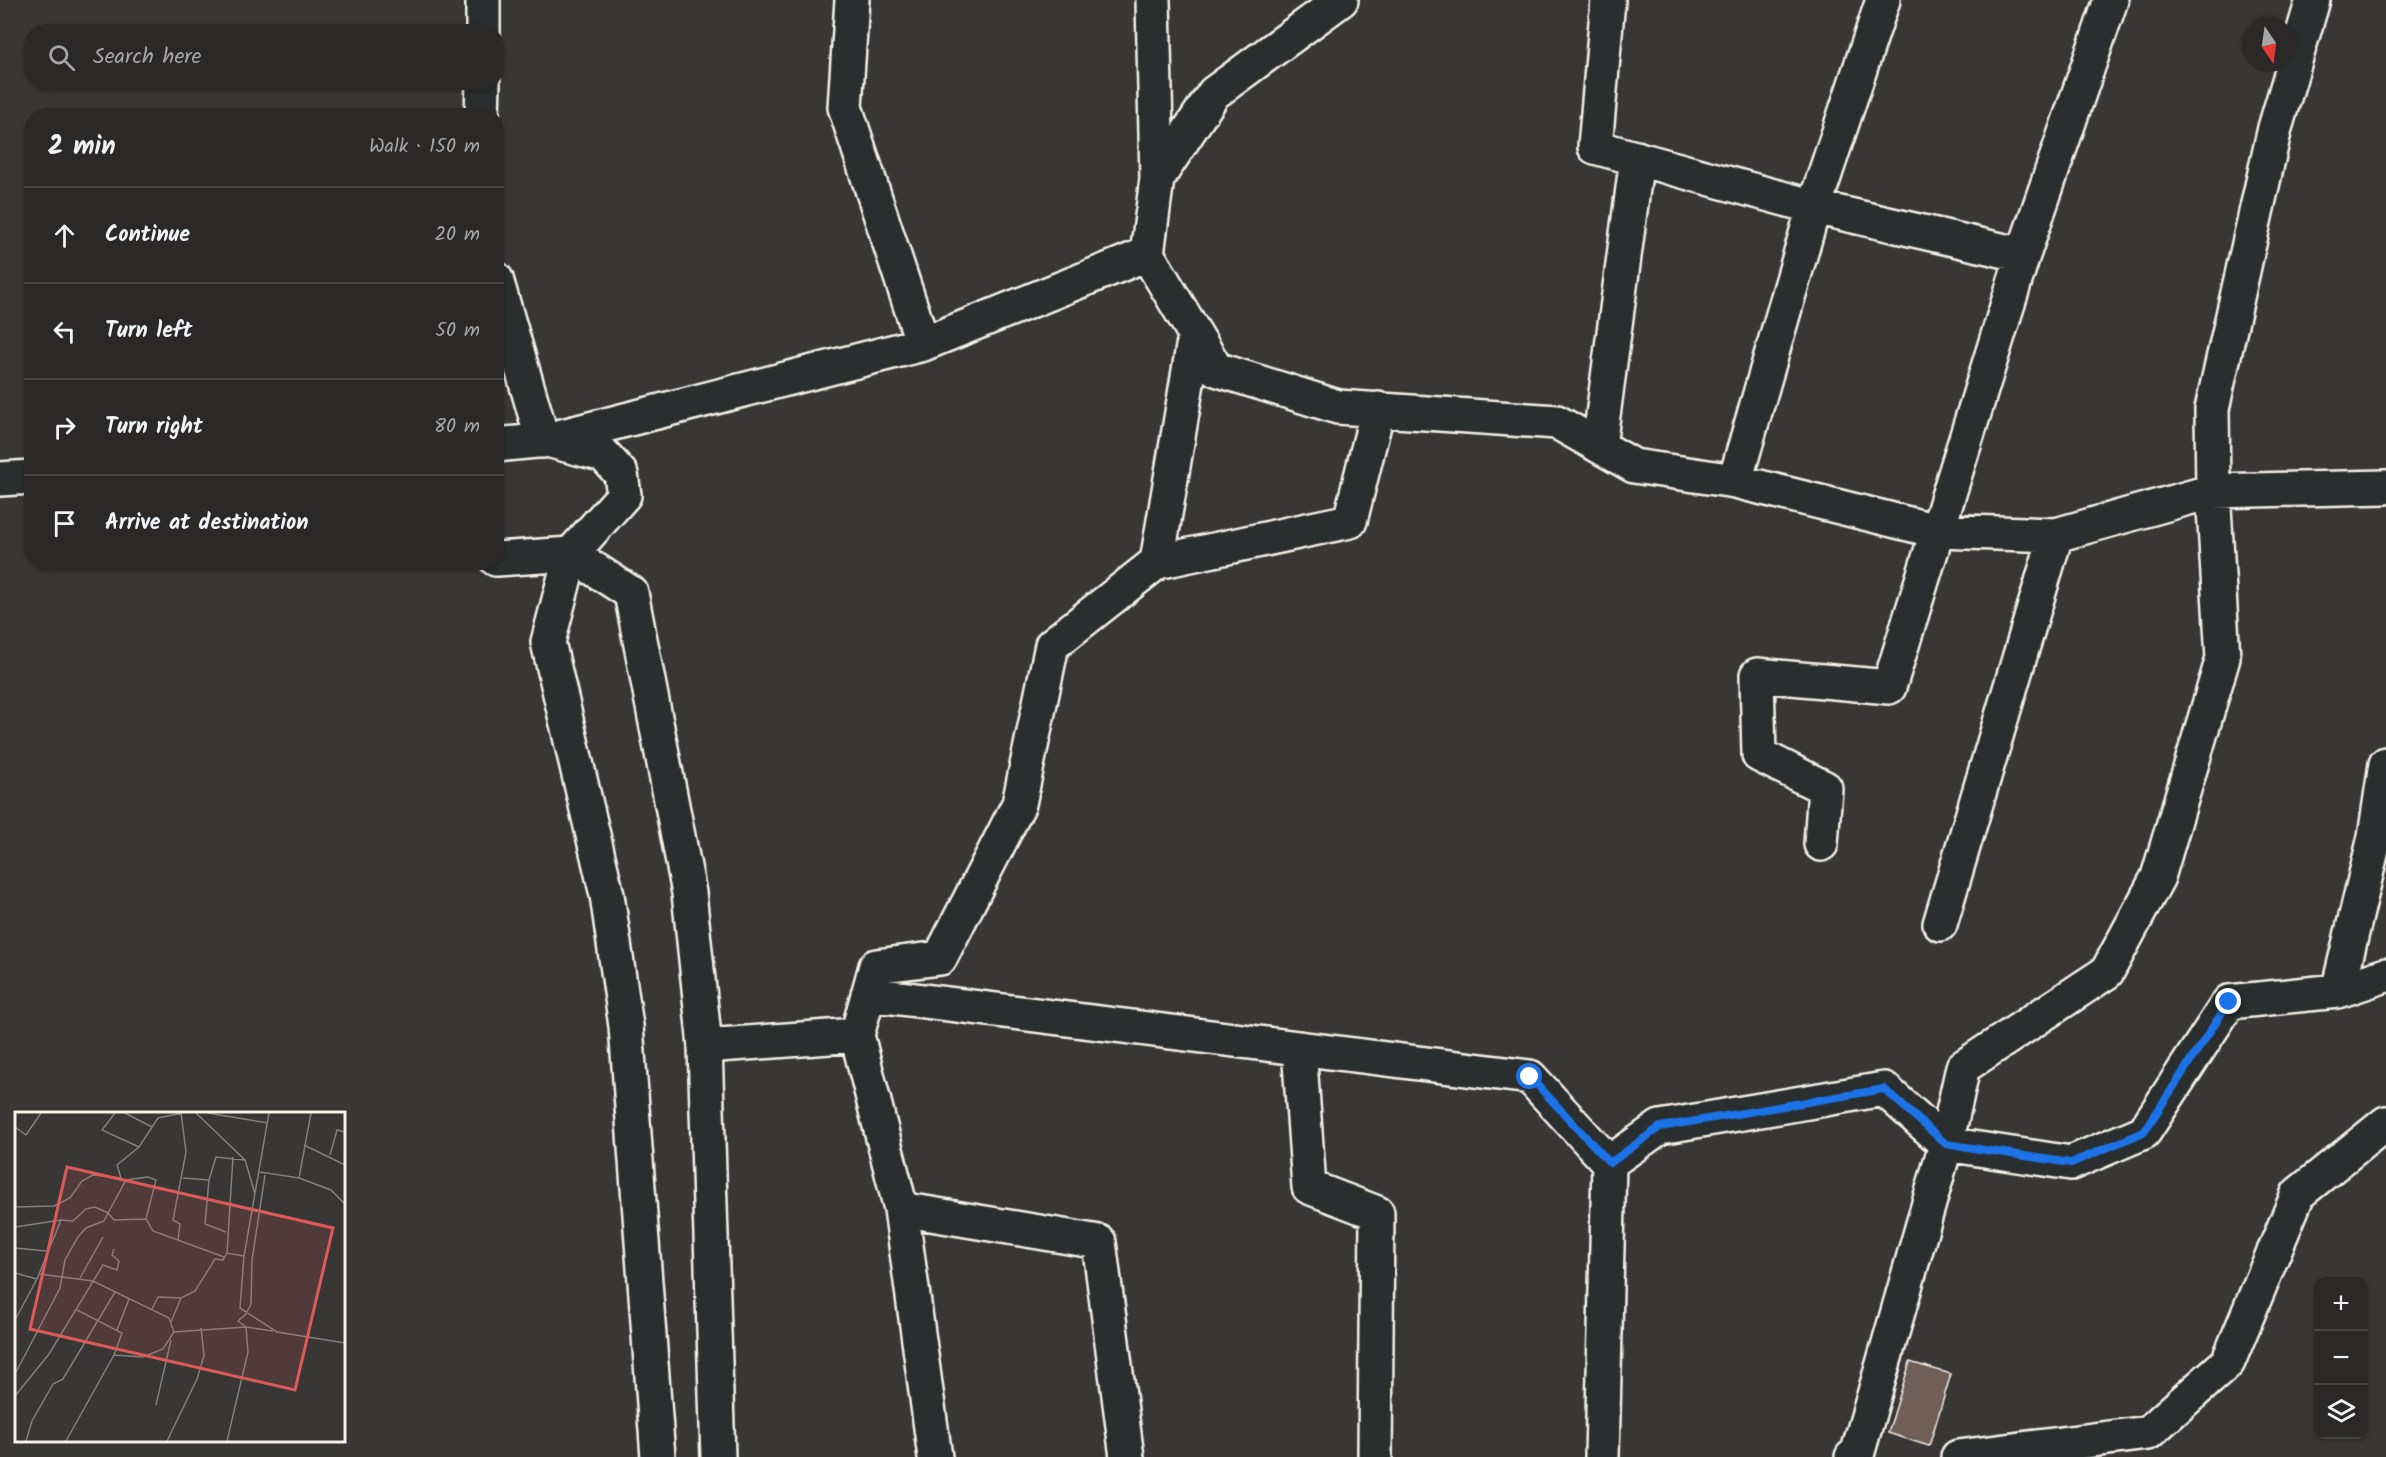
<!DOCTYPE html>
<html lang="en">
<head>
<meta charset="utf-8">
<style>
  body { margin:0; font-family:Kalam,sans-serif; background:#323130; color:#f1f3f6 }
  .controls { position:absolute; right:18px; bottom:18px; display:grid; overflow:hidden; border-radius:12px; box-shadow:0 2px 4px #0004 }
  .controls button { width:54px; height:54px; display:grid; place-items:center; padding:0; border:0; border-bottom:2px solid #464545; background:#2a2928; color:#f1f3f6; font:30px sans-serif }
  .compass { position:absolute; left:2242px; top:18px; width:54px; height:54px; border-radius:50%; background:#2a2928; box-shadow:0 2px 4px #0004; rotate:167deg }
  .stop { position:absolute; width:18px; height:18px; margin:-14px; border:4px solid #1a73e8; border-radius:50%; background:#fff }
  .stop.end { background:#1a73e8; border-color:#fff; box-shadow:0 2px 6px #0008 }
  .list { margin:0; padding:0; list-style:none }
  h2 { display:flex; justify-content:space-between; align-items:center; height:78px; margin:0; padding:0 24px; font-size:26px }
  h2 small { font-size:20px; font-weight:400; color:#a5a6a8 }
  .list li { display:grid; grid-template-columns:39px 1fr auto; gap:18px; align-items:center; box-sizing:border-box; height:96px; padding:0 24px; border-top:2px solid #464545 }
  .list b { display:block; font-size:22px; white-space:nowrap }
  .list em { font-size:20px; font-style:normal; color:#a5a6a8 }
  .icon { flex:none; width:33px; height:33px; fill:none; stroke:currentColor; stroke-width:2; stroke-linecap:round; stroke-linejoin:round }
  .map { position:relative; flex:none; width:2386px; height:1457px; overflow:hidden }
  .search { position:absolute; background:#2a2928; box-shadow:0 2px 4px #0004; left:24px; top:24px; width:480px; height:66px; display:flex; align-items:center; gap:15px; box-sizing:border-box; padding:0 21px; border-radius:24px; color:#a5a6a8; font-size:22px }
  .panel { position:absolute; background:#2a2928; box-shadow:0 2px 4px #0004; left:24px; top:108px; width:480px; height:462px; border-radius:24px }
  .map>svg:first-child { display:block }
  .building { fill:#6f5f57; stroke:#f4f1e8; stroke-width:1.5 }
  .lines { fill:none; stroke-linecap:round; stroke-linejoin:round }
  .minor-casing { stroke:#f4f1e8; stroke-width:38 }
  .secondary-casing { stroke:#f4f1e8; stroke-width:38 }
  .minor { stroke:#2a2d2e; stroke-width:33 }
  .secondary { stroke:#2a2d2e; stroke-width:33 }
  .route { stroke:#1a73e8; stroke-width:8 }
  .inset-road { fill:none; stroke:#83817d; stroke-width:1.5 }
  .view { fill:#de5a58; fill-opacity:0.15; stroke:#de5a58; stroke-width:3 }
  .inset-edge { fill:none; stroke:#f4f1e8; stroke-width:3 }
</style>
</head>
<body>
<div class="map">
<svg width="2386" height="1457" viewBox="0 0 2386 1457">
  <rect width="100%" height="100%" fill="#383736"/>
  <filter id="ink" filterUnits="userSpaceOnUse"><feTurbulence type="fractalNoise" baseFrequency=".0167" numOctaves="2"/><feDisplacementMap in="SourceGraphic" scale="12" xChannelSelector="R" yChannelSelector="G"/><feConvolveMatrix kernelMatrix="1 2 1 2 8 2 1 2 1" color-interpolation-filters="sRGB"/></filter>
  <g filter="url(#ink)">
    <path class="building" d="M1910,1362l41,12 -22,72 -41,-13z"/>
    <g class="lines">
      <defs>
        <path id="minor" d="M852,0l-7,107 78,237
          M1153,0l4,179
          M1341,0l-127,93 -57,86 -10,75 69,115 122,38 219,15 77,44 101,15 202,50 119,4 157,-44 173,-4
          M1608,0l-13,147 219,60 209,48
          M483,32v-32
          M482,116l1,-34
          M496,279l47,162
          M551,441l53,14 17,19 3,21 -53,59
          M496,445l51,-5 376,-96 224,-90
          M1599,446l38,-288
          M1735,481l79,-274 69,-207
          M1157,562l193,-41 28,-112
          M1821,844l4,-56 -66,-33 -2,-80 132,12 134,-432 88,-255
          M1940,924l116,-389
          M2338,991l48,-16
          M868,994l662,83 79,86 51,-36 224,-38 62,55 17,-77 144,-95 51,-95 65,-219 -10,-167 -1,-82 63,-281 38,-128
          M857,1035l44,174 34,248
          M705,1046l152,-11 19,-69 64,-8 79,-154 33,-159 105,-83 38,-227
          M1299,1048l10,139 68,26 -2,244
          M901,1209l198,33 28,215
          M1602,1457l7,-294
          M1852,1457l5,-2 89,-311 125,19 73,-31 85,-130 109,-11 37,-154 11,-73
          M1958,1457l190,-24 80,-71 70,-168 88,-71"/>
        <path id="secondary" d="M0,479l32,-2
          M571,554l-23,88 59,253 19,131 32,431
          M496,559l75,-5 60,39 58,300 16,153 13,411"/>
      </defs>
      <use href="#minor" class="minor-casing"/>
      <use href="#secondary" class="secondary-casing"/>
      <use href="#minor" class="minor"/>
      <use href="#secondary" class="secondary"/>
    </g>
  </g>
  <g class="lines" filter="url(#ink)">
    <path class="route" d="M1530,1077l80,86 50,-36 224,-38 62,55 125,19 73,-31 85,-130"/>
  </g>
  <g transform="translate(15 1112)">
    <rect width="330" height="330" fill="#383736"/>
    <path class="inset-road" d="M100,1l-13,17 37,17M110,1l27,14M181,1l49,47 10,34M193,1l60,10M254,1l-25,143 -4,52 37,24 68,11M0,15l11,8 15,-22M289,33l41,20M315,43l7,-25 8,2M245,60l39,6 12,-65M168,66l26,2M284,66l32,12 14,14M0,95l39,-1 16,-8 12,-17 11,-6 28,3 -4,-13 22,-18 19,-29 24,-5M0,115l46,-7M211,120l-21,-8 4,-44 7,-23 29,3M163,128l2,-16 -7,-4 13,-68 -5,-39M0,136l31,3M212,141l6,-96M0,161l22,6 2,-5 54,7 76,37 5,14 -11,17 -20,8 -29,-2 -48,86M24,162l22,-54 12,1 13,-12 9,-2 13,6 18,-33 22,-3 8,3 -10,39M65,166l23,-41M137,197l6,-12 23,1M62,198l45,23 -8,22M231,202l5,-10 1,-44 13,-85M0,208l22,-41M156,210l10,-24 14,-7 20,-32 8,1 4,-7 17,3M231,215l-8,-6 8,-7M102,218l12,-31M159,220l72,-5 27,4M0,262l45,-86 5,-28 13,-23 8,-9 18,-7 4,-8 6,7 32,-1 7,12 71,26M0,284l34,-42 54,-89 14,5 2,-9 -7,-6 2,-6M141,293l15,-65M11,329l6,-20 21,-37 10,-5 52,-87M152,329l30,-62 7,-23 -3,-28M212,329l21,-89 -2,-25"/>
    <path class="view" d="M52,55l266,61 -38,162 -265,-61z"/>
    <rect width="330" height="330" class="inset-edge"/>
  </g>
</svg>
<div class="controls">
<button>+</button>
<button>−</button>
<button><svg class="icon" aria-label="layers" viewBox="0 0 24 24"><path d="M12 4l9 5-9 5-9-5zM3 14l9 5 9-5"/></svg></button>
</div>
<svg class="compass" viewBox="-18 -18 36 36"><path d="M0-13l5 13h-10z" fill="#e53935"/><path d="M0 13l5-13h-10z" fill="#a5a6a8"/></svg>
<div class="stop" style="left:1530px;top:1077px"></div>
<div class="stop end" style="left:2229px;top:1002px"></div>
<div class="search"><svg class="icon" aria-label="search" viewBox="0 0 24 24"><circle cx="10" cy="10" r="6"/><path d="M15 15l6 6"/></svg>Search here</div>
<section class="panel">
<h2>2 min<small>Walk · 150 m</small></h2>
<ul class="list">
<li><svg class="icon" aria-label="ahead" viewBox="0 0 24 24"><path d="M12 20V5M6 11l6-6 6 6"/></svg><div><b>Continue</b></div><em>20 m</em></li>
<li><svg class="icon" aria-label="left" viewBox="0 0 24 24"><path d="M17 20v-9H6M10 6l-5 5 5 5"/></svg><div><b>Turn left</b></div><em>50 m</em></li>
<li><svg class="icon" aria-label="right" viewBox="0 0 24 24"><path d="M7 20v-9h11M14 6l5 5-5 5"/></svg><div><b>Turn right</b></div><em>80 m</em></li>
<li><svg class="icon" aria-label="arrive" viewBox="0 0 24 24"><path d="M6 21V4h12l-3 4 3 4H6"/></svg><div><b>Arrive at destination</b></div></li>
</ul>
</section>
</div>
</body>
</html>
